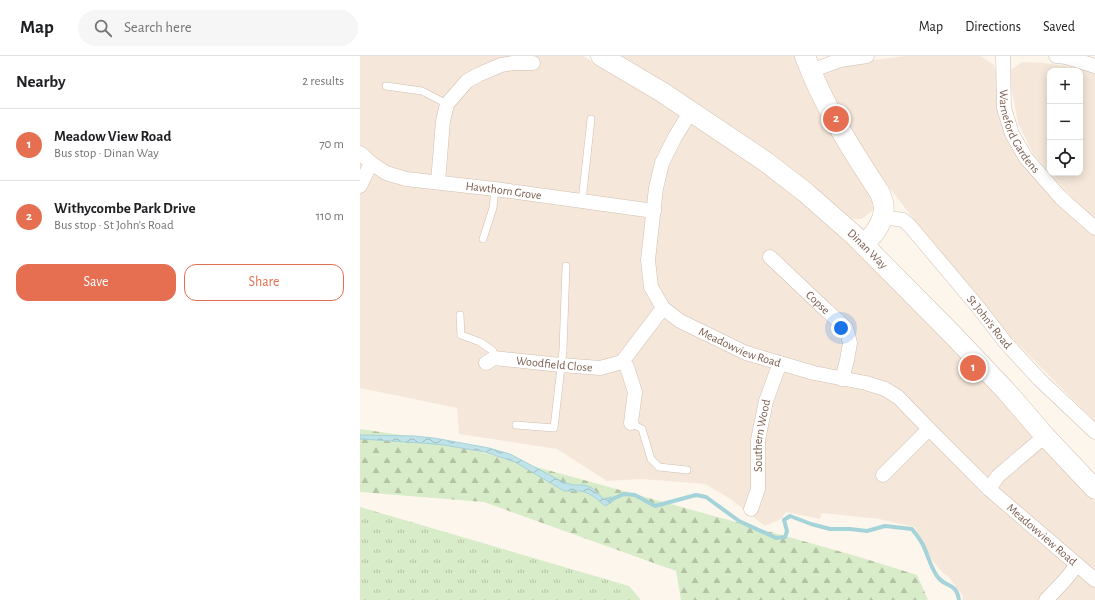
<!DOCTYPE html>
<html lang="en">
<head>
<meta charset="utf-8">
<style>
  body { margin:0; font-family:"Alegreya Sans",sans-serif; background:#f6f6f6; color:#202124 }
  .controls { position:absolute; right:12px; top:12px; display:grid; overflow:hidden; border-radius:8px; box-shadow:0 2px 10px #0003 }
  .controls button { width:36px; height:36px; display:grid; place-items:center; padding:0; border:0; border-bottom:1px solid #e0e0e0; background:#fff; color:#202124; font:20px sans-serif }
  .you { position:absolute; left:481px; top:272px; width:14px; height:14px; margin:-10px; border:3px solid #fff; border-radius:50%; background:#1a73e8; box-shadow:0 0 0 6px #1a73e833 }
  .badge { display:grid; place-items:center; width:26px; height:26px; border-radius:50%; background:#e76f51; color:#fff; font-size:13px; font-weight:700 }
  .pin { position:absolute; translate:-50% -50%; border:2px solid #fff; box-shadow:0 1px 4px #0006 }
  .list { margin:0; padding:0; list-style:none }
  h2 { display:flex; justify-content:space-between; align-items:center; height:52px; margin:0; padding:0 16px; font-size:17px }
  h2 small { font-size:13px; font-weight:400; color:#757577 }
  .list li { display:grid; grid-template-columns:26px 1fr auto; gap:12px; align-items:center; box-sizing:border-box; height:72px; padding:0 16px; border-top:1px solid #e0e0e0 }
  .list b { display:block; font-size:15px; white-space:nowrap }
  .list p { margin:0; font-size:13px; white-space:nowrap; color:#757577 }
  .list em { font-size:13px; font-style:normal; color:#757577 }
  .actions { display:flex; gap:8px; padding:12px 16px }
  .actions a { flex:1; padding:9px 0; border:1px solid #e76f51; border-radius:12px; text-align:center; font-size:14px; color:#e76f51 }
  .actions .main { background:#e76f51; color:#fff }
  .icon { flex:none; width:22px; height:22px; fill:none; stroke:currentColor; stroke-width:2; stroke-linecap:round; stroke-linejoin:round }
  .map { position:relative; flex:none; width:735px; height:544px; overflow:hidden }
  header { display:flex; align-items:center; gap:24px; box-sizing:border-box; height:56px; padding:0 20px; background:#fff; border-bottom:1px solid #e0e0e0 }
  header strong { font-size:19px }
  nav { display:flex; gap:22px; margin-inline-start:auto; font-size:14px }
  .search { width:280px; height:36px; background:#f6f6f6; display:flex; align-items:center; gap:10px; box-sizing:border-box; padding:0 14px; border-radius:22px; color:#757577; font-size:15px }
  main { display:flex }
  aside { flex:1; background:#fff }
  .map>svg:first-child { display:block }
  .residential { fill:#f5e8da }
  .grass { fill:url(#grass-tufts) }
  .forest { fill:url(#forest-firs) }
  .water { fill:url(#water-waves); stroke:#a5d3da }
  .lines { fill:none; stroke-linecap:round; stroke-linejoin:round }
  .stream { stroke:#a5d3da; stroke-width:4 }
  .lane-casing { stroke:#d1beb0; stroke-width:8 }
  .street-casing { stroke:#d1beb0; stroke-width:15 }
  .secondary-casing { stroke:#d6c0b0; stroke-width:21 }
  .lane { stroke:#fff; stroke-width:7 }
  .street { stroke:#fff; stroke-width:14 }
  .secondary { stroke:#fff; stroke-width:20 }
  .labels { text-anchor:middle; stroke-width:3; stroke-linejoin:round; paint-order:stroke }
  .street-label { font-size:12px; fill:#7a5c4d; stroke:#fffaf3 }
</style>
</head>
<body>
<header>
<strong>Map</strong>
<div class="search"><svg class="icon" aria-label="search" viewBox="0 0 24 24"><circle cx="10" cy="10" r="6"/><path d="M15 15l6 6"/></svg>Search here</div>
<nav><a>Map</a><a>Directions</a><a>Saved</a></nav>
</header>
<main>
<aside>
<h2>Nearby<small>2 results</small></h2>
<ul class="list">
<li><span class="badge">1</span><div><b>Meadow View Road</b><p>Bus stop · Dinan Way</p></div><em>70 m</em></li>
<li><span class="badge">2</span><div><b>Withycombe Park Drive</b><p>Bus stop · St John's Road</p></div><em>110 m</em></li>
</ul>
<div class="actions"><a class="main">Save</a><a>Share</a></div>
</aside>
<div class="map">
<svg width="735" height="544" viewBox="0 0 735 544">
  <defs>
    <pattern id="grass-tufts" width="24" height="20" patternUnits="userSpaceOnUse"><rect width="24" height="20" fill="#d8ecc9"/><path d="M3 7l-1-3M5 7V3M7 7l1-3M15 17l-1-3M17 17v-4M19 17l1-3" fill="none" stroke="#b4c2a5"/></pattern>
    <pattern id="forest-firs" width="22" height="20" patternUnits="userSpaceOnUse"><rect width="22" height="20" fill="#d8ecc9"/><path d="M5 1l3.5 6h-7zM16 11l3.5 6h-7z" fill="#b4c2a5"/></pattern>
    <pattern id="water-waves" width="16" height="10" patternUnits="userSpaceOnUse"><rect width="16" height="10" fill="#bfe3e8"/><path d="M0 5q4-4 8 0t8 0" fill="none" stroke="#a0bbbe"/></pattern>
  </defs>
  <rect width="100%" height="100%" fill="#fdf6ec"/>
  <path class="residential" d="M0,0h223l98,56 94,66 93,81 91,90 75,88 61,65v98h-133l1,-4 -15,-20 -4,-2 -13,-15 -16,-32 -36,-8 -57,-6 -2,6 -34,-7 -5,7 -16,7 -36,-28 -24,-14 -64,-5 -34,2 -50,-32 -98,-15 -2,-26 -97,-20z
    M256,0h180l77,145v9l-11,9h-13z
    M546,0h74l13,8 3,7 8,52 74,97 17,16v186l-93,-94 -83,-102 -57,-74 -32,-58 -9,-22 35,-10z
    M662,6l22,1 41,6 10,4v150l-45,-50h30v-102h-30v102l-18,-21 -14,-29 -8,-41 1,-12z"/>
  <path class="grass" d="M0,451l269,79 12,14h-281z"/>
  <path class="forest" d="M0,373l75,11 127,34 181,50 113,32 61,19 11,25h-247l-5,-29 -192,-69 -124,-10z"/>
  <path class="water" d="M0,379l54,1 20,2 55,10 21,6 53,28 10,3h12l7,3 11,10 3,1 4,-2 5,1 -3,4 -7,4c-7,-6 -15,-14 -25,-15 -5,0 -10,0 -16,0l-49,-29 -30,-10 -41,-7 -22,-2 -62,-4z"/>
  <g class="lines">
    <path class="stream" d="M250,444l14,-6 11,1 20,11 41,-11 10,2 33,24 37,17 9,-1 2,-6 -3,-11 6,-4 21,8 19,5h20l17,2 18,-5 27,3c4,5 8,10 11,16 5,10 7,21 14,31 9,13 19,5 22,24"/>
    <defs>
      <path id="lane" d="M26,30l36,5 25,13
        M222,145l9,-82
        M123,183l10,-31 2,-19
        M100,259l1,20 19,7 13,9 1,7
        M271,367l11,6 9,30 8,8 28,3
        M156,369l38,3 9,-78 3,-84"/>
      <g id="street">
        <path id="s1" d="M643,0l1,52 8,26 14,24 35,40 34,30"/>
        <path d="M696,0l10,1 29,9"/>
        <path d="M451,15l29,-11 27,-4"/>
        <path id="s2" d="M331,55l-16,26 -13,26 -6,25 -8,72 3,27 12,21 17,13 66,32 68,20 52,10 19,6 13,8 31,32 60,60 106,91"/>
        <path id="s3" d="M0,97l11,10 15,10 20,6 89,10 159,22"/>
        <path d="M78,126l5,-61 4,-17 20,-23 13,-7 21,-9 12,-2h20"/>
        <path d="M0,130l11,-23"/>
        <path id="s4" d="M523,161l20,3 7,6 68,81 27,35 34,37 56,53"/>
        <path id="s5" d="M410,201l56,53 20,18 4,15 -3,17 -5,19"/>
        <path d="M262,306l5,5 8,25 -4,31"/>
        <path id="s6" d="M126,307l8,-5 67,7 39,3 22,-6 41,-54"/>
        <path d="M523,419l46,-46"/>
        <path d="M629,433l9,-13 47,-40"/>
        <path id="s7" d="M391,453l7,-20v-49l8,-39 14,-38"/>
        <path d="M686,544l19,-20 12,-15"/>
      </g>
      <g id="secondary">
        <path id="s8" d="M241,0l61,36 104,70 39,30 50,44 99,100 53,56 38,44 50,53"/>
        <path d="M445,0c18,49 46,93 75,137 1,3 2,6 3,9 4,16 -8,32 -19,42"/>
      </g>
    </defs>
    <use href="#lane" class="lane-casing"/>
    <use href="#street" class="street-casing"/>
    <use href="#secondary" class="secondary-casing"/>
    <use href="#lane" class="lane"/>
    <use href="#street" class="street"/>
    <use href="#secondary" class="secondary"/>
  </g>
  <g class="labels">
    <g class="street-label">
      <text dy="4" stroke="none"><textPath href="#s1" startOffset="79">Warneford Gardens</textPath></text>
      <text dy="4" stroke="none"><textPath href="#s3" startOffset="152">Hawthorn Grove</textPath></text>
      <text dy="4" stroke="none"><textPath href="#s8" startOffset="330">Dinan Way</textPath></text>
      <text dy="4" stroke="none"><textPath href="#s5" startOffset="66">Copse</textPath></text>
      <text dy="4" stroke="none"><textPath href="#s4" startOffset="154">St John's Road</textPath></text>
      <text dy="4" stroke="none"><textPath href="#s2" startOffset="296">Meadowview Road</textPath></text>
      <text dy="4" stroke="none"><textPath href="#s6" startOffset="70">Woodfield Close</textPath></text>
      <text dy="4" stroke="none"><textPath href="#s7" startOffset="75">Southern Wood</textPath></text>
      <text dy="4" stroke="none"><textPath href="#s2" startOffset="662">Meadowview Road</textPath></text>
    </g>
  </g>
</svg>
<div class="controls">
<button>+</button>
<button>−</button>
<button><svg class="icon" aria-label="locate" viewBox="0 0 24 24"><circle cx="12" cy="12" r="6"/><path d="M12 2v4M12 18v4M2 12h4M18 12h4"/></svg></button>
</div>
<div class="you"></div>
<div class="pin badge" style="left:613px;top:312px">1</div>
<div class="pin badge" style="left:476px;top:63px">2</div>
</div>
</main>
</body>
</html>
